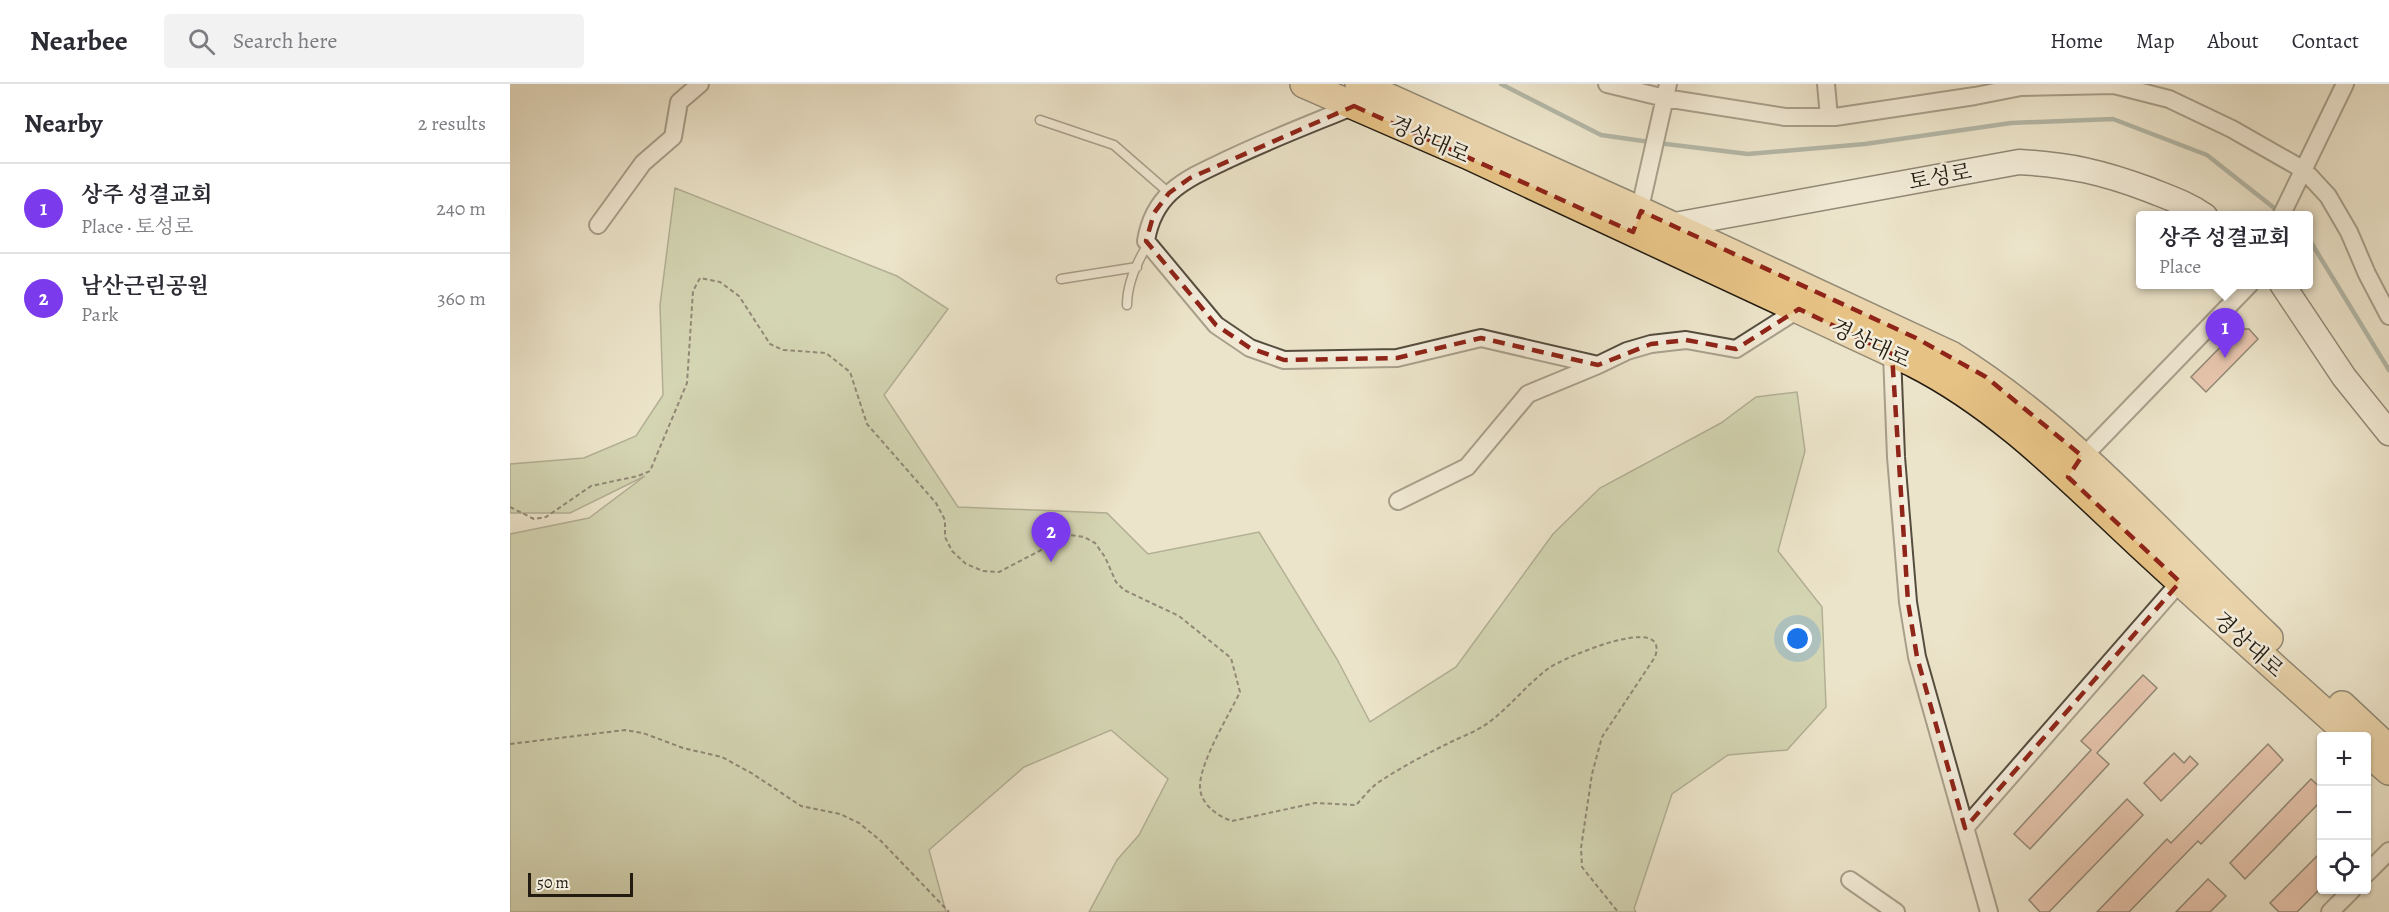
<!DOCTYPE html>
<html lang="en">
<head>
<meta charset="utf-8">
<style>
  body { margin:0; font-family:Alegreya,"Noto Serif KR",serif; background:#f2f2f3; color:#2b2b33 }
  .controls { position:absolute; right:18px; bottom:18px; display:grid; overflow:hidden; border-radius:6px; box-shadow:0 2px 4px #0004 }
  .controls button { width:54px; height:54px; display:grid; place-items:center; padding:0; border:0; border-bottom:2px solid #e1e1e2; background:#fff; color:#2b2b33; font:30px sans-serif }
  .scale { position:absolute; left:18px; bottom:15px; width:105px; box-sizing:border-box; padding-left:6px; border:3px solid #231b10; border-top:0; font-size:16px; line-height:21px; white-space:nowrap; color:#231b10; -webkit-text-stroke:4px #f3eddd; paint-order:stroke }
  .you { position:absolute; left:1288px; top:555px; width:21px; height:21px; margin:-15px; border:4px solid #fff; border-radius:50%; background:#1a73e8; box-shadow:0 0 0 9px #1a73e833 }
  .badge { display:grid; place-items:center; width:39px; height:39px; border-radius:50%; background:#7c3aed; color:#fff; font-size:20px; font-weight:700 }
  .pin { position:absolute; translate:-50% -50px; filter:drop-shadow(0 2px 3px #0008) }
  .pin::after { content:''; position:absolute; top:32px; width:21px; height:18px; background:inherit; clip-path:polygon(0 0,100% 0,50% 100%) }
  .popup { position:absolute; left:1626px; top:127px; width:177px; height:78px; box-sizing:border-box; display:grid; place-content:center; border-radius:6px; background:#fff; filter:drop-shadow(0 2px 4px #0005); font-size:20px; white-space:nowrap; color:#7c7c81 }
  .popup b { font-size:22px; color:#2b2b33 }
  .popup::after { content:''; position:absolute; left:50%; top:100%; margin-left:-12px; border:12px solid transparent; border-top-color:#fff }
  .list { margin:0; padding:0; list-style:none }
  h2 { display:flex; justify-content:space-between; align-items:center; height:78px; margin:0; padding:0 24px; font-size:26px }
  h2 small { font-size:20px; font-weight:400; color:#7c7c81 }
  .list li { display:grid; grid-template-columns:39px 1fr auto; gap:18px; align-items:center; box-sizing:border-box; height:90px; padding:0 24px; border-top:2px solid #e1e1e2 }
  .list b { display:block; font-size:22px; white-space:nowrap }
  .list p { margin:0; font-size:20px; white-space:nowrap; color:#7c7c81 }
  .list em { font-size:20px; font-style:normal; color:#7c7c81 }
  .icon { flex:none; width:33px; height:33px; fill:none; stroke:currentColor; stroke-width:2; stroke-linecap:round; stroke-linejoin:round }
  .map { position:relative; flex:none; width:1879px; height:828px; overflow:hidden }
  header { display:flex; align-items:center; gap:36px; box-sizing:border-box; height:84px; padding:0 30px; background:#fff; border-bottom:2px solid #e1e1e2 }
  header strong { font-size:28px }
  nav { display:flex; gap:33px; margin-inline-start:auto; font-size:21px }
  .search { width:420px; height:54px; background:#f2f2f3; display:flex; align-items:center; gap:15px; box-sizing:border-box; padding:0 21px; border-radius:6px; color:#7c7c81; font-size:22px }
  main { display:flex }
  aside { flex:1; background:#fff }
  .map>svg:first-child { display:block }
  .green { fill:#b6c498; stroke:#6c7054; stroke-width:1.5 }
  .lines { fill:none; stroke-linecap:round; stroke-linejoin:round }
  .stream { stroke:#6a7d76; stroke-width:4.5 }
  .building { fill:#e4a490; stroke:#231b10; stroke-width:1.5 }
  .lane-casing { stroke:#554d3e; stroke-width:11 }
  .street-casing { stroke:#554d3e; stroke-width:20 }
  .secondary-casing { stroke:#231b10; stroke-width:27 }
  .primary-casing { stroke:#231b10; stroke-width:30 }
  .path { stroke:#231b10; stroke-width:2; stroke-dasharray:4.5 3; stroke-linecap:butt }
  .lane { stroke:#f3eddd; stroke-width:8 }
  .street { stroke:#f3eddd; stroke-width:16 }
  .secondary { stroke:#f3eddd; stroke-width:24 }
  .primary { stroke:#e6c285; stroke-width:27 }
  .marked { fill:none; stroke:#8f2418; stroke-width:4.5; stroke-dasharray:12 8; stroke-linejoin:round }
  .labels { text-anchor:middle; stroke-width:5; stroke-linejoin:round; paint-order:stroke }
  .street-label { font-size:22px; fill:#231b10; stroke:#f3eddd }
</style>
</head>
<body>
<header>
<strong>Nearbee</strong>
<div class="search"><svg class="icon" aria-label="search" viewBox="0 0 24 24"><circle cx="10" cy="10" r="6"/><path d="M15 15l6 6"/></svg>Search here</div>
<nav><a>Home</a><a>Map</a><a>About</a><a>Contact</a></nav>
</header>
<main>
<aside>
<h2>Nearby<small>2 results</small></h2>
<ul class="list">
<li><span class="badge">1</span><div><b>상주 성결교회</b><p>Place · 토성로</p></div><em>240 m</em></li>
<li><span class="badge">2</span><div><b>남산근린공원</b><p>Park</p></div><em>360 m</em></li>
</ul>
</aside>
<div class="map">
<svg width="1879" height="828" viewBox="0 0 1879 828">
  <rect width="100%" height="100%" fill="#ece4ca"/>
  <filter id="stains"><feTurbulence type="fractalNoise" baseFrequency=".00333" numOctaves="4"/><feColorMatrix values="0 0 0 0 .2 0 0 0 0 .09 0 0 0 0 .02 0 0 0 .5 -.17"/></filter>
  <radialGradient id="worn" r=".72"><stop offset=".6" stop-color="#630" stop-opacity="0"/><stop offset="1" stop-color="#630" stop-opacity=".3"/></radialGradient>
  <path class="green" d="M165,104l222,88 51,33 -64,86 74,112 149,6 41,41 111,-22 78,127 33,63 86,-55 97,-133 47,-46 121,-65 35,-26 41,-5 8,59 -27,100 44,56 4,100 -39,43 -59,5 -56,39 -38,115 2,3h-547l28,-52 22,-25 29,-56 -57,-49 -87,37 -95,83 17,62h-436v-378l79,-16 56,-42 -75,37h-60v-49l74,-6 52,-22 27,-41 -3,-90z"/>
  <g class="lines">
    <path class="stream" d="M991,0l100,51 49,7
      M1148,59l90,11 117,-10 146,-21 102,-4 94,36 71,56
      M1799,155l80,131"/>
  </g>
  <path class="building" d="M1728,245h11l9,10 -52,53 -15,-15z
    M1633,591l14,13 -60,65 12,11 -79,85 -16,-15 77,-84 -10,-9z
    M1758,660l15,16 -82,84 -3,-3 -69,71h-32l70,-73 4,4z
    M1664,669l10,10 6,-7 8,8 -37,37 -17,-18z
    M1801,695l11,10v11l-77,79 -15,-16z
    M1617,715l16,16 -94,97h-9l-11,-12z
    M1812,767v36l-25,25h-18l-9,-9z
    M1698,795l18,17 -16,16h-34z"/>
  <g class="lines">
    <defs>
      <path id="lane" d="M530,36l74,25 55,48
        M551,195l76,-12
        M617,221c0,-22 10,-43 21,-61"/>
      <path id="street" d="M1097,0l58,14 120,19h50l140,-21 46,-9 93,-2 55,14 63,30 72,41 24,26 21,36 18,42 22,42
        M1316,0l3,33
        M844,22c-41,17 -83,33 -123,52 -21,10 -43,19 -60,34 -14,13 -22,30 -25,49l70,84 34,23 34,12 113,-2 84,-20 117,27 29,-14 24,-7 35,-4 50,9 63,-40
        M1771,132l64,-132
        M1128,133l30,-133
        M88,141l45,-62 30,-26 6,-35 21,-18
        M1382,270l4,103 12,145 9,55 72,255
        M1568,378l172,-178
        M888,417l69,-34 61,-73 70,-29
        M1455,744l215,-246
        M1856,790l23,-23
        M1340,796l46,32
        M1820,828l22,-22"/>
      <path id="secondary" d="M1159,142l350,-64c51,3 83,10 131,28 20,8 38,14 55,26
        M1772,200l62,93 45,56"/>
      <path id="primary" d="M794,0l163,71 446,208c87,44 155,115 226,181 70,65 141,128 212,192
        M849,0l282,127 310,144c121,75 215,186 318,283
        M1832,621l47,44
        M1856,667l23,20"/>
    </defs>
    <use href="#lane" class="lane-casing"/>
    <use href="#street" class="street-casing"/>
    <use href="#secondary" class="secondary-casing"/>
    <use href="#primary" class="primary-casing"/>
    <path class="path" d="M0,423l24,12 12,-2 45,-31 47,-10 12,-5 37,-88 6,-92 7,-13 20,4 19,14 31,48 13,6 43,3 24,19 17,52 69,79 9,17v17l7,14 14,13 17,7 16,1 71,-37 14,2 11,6 10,14 11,25 8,8 55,26 52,42 9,34c-11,23 -39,68 -40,93 -1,18 17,31 32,36l83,-18 41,2c7,-7 14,-17 23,-23 21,-14 45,-27 68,-38 13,-7 29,-12 41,-21 22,-16 39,-39 61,-55 14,-10 122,-57 106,-11l-53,80 -10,37 -11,74 1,19 36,45
      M0,660l115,-14 18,3 40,15 39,9 31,17 48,32 39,8 19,9 22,18 68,71"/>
    <use href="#lane" class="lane"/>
    <use href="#street" class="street"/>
    <use href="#secondary" class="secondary"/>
    <use href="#primary" class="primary"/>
  </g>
  <path d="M0 0H1879V828H0ZM844,22l279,126 8,-21 275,127 70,39 96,79 -14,21 112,105 -215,246 -48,-171 -9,-55 -16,-248 -93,-45 -63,40 -50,-9 -35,4 -53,21 -117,-27 -84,20 -113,2 -34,-12 -34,-23 -70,-84 8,-28 15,-20 21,-15z" fill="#ece4ca" fill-opacity=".55" fill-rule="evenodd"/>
  <path class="marked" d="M844,22l279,126 8,-21 275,127 70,39 96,79 -14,21 112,105 -215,246 -48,-171 -9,-55 -16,-248 -93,-45 -63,40 -50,-9 -35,4 -53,21 -117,-27 -84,20 -113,2 -34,-12 -34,-23 -70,-84 8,-28 15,-20 21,-15z"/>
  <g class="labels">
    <g class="street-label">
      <text transform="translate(920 55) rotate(24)" y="8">경상대로</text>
      <text transform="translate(1430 92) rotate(-10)" y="8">토성로</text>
      <text transform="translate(1361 259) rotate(25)" y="8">경상대로</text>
      <text transform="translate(1739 560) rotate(42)" y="8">경상대로</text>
    </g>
  </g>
  <rect width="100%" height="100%" filter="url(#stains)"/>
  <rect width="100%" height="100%" fill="url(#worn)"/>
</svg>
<div class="controls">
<button>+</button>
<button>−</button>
<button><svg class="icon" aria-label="locate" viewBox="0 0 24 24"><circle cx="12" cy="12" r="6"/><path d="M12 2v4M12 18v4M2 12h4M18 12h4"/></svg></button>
</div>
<div class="scale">50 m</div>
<div class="you"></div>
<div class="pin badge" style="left:1715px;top:274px">1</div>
<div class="popup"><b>상주 성결교회</b>Place</div>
<div class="pin badge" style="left:541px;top:478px">2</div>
</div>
</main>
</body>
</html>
